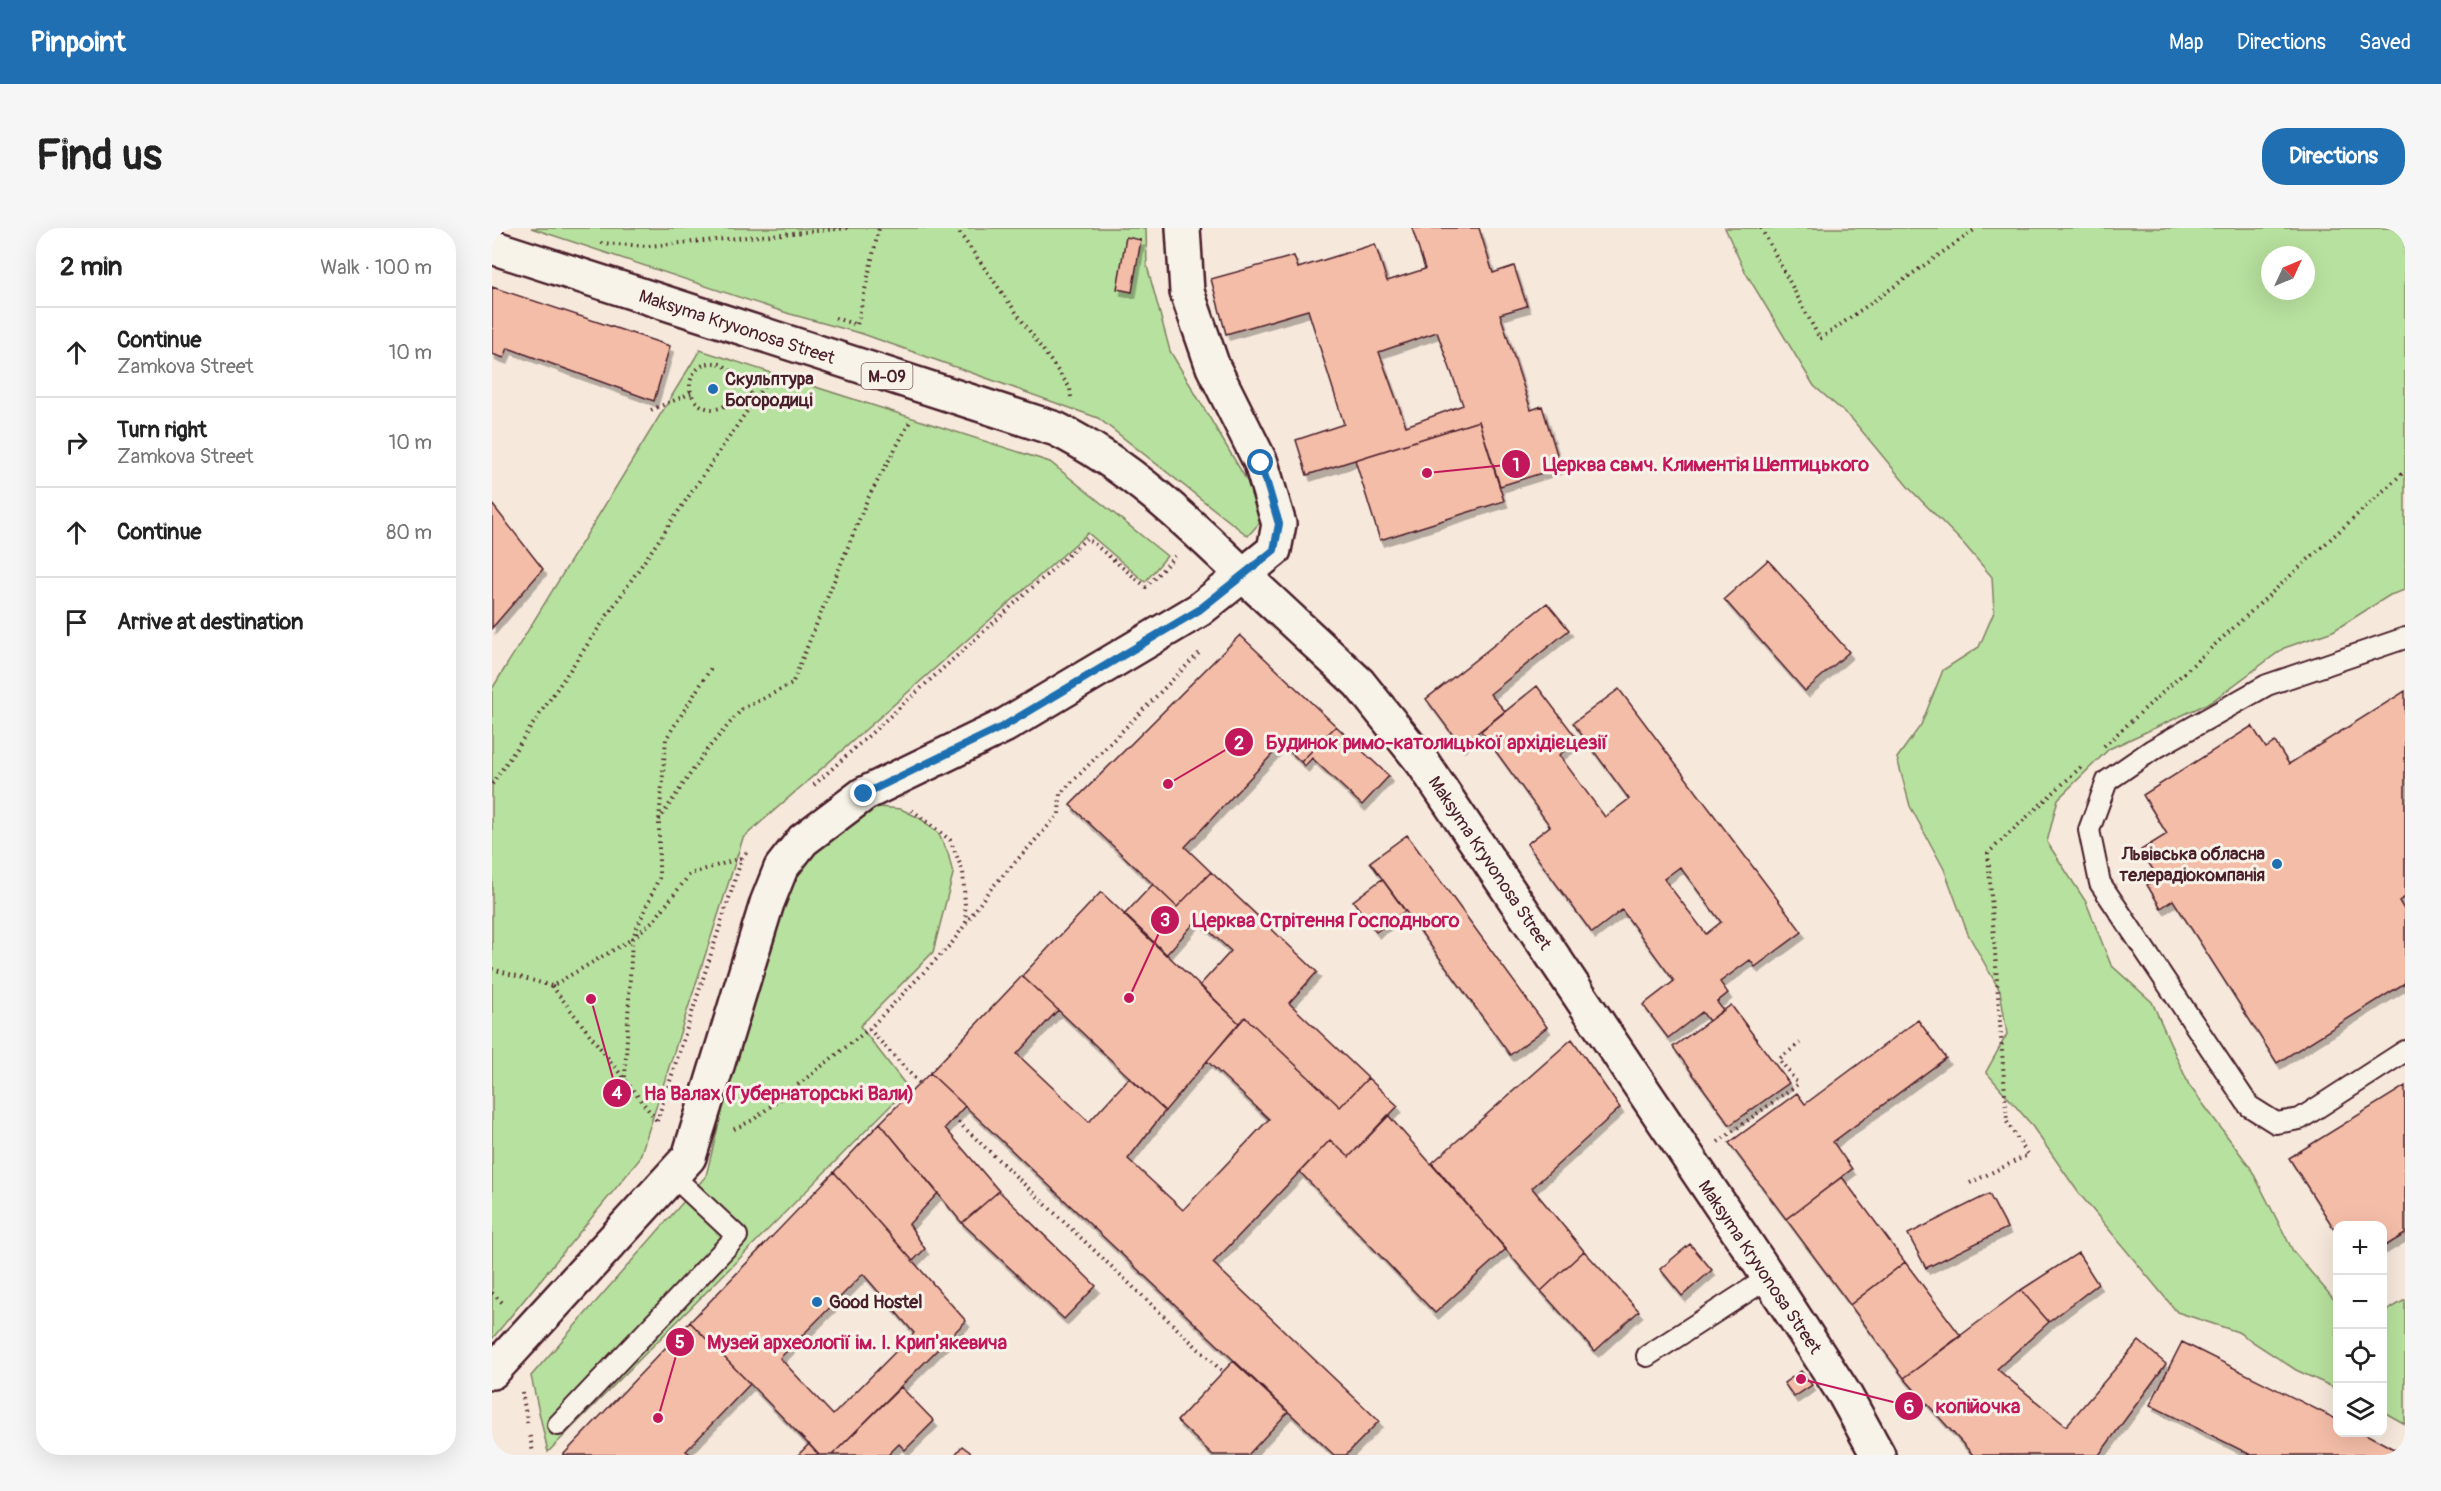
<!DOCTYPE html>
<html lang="en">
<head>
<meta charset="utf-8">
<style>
  body { margin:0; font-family:Pangolin,sans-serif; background:#f6f6f6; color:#222 }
  .controls { position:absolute; right:18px; bottom:18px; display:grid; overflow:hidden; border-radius:12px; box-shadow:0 6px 24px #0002 }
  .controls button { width:54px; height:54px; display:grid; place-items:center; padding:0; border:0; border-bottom:2px solid #e0e0e0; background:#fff; color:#222; font:30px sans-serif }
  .compass { position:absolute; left:1769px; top:18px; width:54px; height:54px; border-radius:50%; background:#fff; box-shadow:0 6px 24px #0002; rotate:46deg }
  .stop { position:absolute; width:18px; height:18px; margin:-14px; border:4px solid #1f6fb2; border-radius:50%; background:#fff }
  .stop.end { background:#1f6fb2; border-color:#fff; box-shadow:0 2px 6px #0008 }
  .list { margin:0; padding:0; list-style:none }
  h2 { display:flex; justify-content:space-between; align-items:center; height:78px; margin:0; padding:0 24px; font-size:26px }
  h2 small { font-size:20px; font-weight:400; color:#767676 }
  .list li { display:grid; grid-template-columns:39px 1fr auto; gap:18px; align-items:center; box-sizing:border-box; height:90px; padding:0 24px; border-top:2px solid #e0e0e0 }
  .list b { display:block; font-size:22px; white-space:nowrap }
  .list p { margin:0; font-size:20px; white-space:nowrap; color:#767676 }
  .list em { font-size:20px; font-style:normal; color:#767676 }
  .icon { flex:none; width:33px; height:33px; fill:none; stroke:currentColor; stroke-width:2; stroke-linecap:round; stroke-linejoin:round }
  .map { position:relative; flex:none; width:1913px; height:1227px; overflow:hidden; border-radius:24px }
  header { display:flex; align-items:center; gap:36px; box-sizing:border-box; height:84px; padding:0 30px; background:#1f6fb2; color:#fff }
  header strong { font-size:28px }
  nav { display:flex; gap:33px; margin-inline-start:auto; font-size:21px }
  .intro { display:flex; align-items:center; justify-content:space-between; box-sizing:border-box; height:144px; padding:0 36px }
  h1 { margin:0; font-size:42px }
  .button { padding:15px 27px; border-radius:24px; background:#1f6fb2; color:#fff; font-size:21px; font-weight:700 }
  main { display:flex; gap:36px; padding:0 36px }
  aside { flex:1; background:#fff; border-radius:24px; box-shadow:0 6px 24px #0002 }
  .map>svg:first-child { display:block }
  .green { fill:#b7e19e; stroke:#808064; stroke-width:1.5; fill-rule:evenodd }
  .building { fill:#f4bda8; stroke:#4a1f2b; stroke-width:1.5; fill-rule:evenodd; filter:url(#shadow) }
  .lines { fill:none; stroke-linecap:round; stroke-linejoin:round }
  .service-casing { stroke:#4a1f2b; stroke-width:24 }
  .minor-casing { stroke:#4a1f2b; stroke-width:38 }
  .secondary-casing { stroke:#4a1f2b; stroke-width:38 }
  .primary-casing { stroke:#4a1f2b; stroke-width:38 }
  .path { stroke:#4a1f2b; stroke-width:4; stroke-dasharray:1.5 4.5; stroke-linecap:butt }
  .service { stroke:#f7f3e8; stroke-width:20 }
  .minor { stroke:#f7f3e8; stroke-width:33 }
  .secondary { stroke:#f7f3e8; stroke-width:33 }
  .primary { stroke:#f7f3e8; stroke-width:33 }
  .route { stroke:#1f6fb2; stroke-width:8 }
  .poi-dot { fill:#1f6fb2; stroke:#f7f3e8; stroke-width:2 }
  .labels { text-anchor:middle; stroke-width:6; stroke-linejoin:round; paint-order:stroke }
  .shield { fill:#f7f3e8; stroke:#7e5f64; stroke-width:1.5 }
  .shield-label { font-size:16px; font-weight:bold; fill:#4a1f2b }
  .street-label { font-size:18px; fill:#4a1f2b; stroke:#f7f3e8 }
  .poi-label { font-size:18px; font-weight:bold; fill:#4a1f2b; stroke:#f7f3e8; text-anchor:start }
  .leader { fill:none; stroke:#c2185b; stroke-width:2 }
  .callout-dot { fill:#c2185b; stroke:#f7f3e8; stroke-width:2 }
  .mark-label { font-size:18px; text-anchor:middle; font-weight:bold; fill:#fff }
  .callout-label { font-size:20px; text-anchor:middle; font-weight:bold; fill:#c2185b; stroke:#f7f3e8; stroke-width:6; stroke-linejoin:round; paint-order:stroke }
</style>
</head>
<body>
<header>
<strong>Pinpoint</strong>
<nav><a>Map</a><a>Directions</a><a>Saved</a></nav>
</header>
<div class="intro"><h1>Find us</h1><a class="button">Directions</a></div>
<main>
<aside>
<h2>2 min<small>Walk · 100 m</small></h2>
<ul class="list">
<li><svg class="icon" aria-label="ahead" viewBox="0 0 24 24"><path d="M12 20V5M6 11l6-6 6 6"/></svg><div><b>Continue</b><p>Zamkova Street</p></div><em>10 m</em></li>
<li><svg class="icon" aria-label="right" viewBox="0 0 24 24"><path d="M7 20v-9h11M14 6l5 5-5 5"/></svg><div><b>Turn right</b><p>Zamkova Street</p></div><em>10 m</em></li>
<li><svg class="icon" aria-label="ahead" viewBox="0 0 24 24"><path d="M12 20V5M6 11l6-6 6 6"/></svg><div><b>Continue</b></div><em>80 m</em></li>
<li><svg class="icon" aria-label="arrive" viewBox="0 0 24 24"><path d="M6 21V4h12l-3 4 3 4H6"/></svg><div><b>Arrive at destination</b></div></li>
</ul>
</aside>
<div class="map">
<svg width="1913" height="1227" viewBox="0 0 1913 1227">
  <defs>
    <filter id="shadow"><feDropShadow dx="3.5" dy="6" stdDeviation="0" flood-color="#0004"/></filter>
  </defs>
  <rect width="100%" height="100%" fill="#f6e8db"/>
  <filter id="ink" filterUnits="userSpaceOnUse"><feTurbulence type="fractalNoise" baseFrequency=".0167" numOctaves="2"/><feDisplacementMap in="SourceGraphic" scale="12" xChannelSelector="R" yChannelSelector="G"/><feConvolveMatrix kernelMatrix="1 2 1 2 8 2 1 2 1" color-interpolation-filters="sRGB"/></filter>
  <g filter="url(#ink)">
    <path class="green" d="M39,0h615l1,38 23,85 86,145 5,25 -13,15 -150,-118 -235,-84 -73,-20z
      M1233,0h680v362l-15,5 -57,36 -49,17 -73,54 -102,47 -51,50 -11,43 39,60 25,63 41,37 37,83 61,82 43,84 44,52v86l-41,-19 -58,-38 -61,-20 -99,-120 -48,-69 -44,-51 21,-38 -7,-43 -32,-57 -24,-65 -34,-63 -13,-48 24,-33 22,-55 36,-23 15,-35 -2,-35 -29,-34 -54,-55 -57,-69 -38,-33 -70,-116zM1778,27h36v36h-36z
      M208,122l350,112 117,94 -22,26 -57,-49 -345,305 -104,322 -147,179v-650z
      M387,579l22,2 20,10 17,14 10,20 5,21 -20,78 -73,74 48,62 -360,364 -17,-76 175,-200 53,-215 47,-110 52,-40z
      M1913,1072v124l-23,-13 1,-98z"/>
    <path class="building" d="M920,0h67l14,45 21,-7 13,40 -27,8 31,96 11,-4 19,61 -61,19 -21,-65 -172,54 -11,-35 48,-16 -36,-114 -82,24 -15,-55 83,-23 4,12 77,-24 12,37 38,-12zM945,104l26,73 -57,21 -27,-74z
      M634,9l15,3 -9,52 -15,-3z
      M0,59l178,59 -16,55 -146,-53 -4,10 -12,-4z
      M987,193l25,80 -124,39 -25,-80z
      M0,276l51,65 -51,59z
      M1276,332l81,92 -44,39 -81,-92z
      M1055,375l22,27 -79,64 15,17 -44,35 -35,-47z
      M748,407l96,91 -35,36 -19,-18 -97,103 26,25 -34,35 -107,-102z
      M1045,458l41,54 -19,15 46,62 24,-18 -56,-76 46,-34 183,243 -47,35 -5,-7 -30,22 8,11 -11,9 6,8 -14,11 -7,-9 -34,26 -25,-33 31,-24 -52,-71 -30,23 -65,-89 23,-18 -69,-95zM1188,639l41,55 -15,12 -42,-55z
      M1913,463v206l-6,4 6,10v72l-128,80 -104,-163 -12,8 -14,-23 11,-7 -17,-28 26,-16 -24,-39 109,-69 14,22 9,-6 14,22z
      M844,498l53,50 -27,29 -50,-47 -7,8 -4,-4z
      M915,607l140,192 -37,28 -140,-193z
      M719,644l106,100 -28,31 79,75 -28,29 -95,-90 -6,6 -39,-38 31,-34 -34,-31 -31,35 -42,-40 29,-31 24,23z
      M890,651l23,32 -29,21 -23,-31z
      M609,664l138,131 -74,88 -143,-135z
      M530,748l36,34 -41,44 72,68 40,-44 36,33 -37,48 55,51 86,-91 -62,-58 38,-44 95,90 28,-29 30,28 -49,51 -19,-17 -117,123 166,158 -33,34h-12l-404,-382z
      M1239,777l58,78 -59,42 -57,-78z
      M1426,792l28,38 -113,84 19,27 -66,50 -57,-76 68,-50 8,11z
      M1080,811l48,69 -88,80 52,63 -43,40 -109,-128z
      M438,845l35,33 -20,22 54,63 -37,32 -82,-100z
      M1913,858v148l-23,14v-22h-44v9l-49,-77z
      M896,887l118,134 -71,64 -135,-141 30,-32 19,17z
      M388,895l58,70 -29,31 16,25 -12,12 -79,-89z
      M342,944l132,149 -134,134h-13l-129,-133zM371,1046l51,59 -81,82 -53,-57z
      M1350,949l63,85 -55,43 -64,-86z
      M507,963l97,95 -32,33 -102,-96z
      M1497,966l18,34 -81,40 -18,-34z
      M1198,1016l22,26 -30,26 -22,-27z
      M1092,1023l55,60 -44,40 -54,-60z
      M1586,1025l20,31 -49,38 -28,-32z
      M1413,1034l56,74 -57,42 -54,-73z
      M1529,1062l28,32 -52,47 69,57 73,-85 27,23 -67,91h-126l-69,-77z
      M198,1094l60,62 -64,67 6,4h-129z
      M1690,1114l156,78v12h24l43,23h-154l-101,-50z
      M741,1133l55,51 -40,43h-35l-36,-34z
      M1309,1143l11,14 -18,12 -10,-14z
      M409,1159l33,34 -29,29 -6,-6 -11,11h-56z
      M317,1216l10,11h-21z
      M470,1218l12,9h-19z"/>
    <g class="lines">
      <defs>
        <path id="service" d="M1913,410l-138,47 -115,65 -45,31 -18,49 11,53 149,223 27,17 24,-4 105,-68
          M1155,1128l121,-78
          M66,1197l179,-189 -65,-61"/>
        <path id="minor" d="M691,0l4,64 26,75 48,96 18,61 -5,26 -31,25"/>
        <path id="secondary" d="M751,347l116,108 64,80 337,501 85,131 33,60"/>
        <path id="primary" d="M0,19l564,182c71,35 131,92 187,146l-44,35 -195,116 -140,68 -61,46 -22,28 -14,35 -78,254 -197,215"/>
      </defs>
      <use href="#service" class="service-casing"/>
      <use href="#minor" class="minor-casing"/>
      <use href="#secondary" class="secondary-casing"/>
      <use href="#primary" class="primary-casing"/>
      <path class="path" d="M464,0l114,160 1,9
        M1269,0l59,111 157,-111
        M109,15l47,3 201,-18
        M343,90l22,7 22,-97
        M198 158a23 23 0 1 1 46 0a23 23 0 1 1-46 0Z
        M244,153l20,17
        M159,182l41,-17
        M1612,518l301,-275
        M0,556l281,-411
        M322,557l273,-247 59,49 29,-31
        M420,582l38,30 13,31 3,51
        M167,592l46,-68 37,-43 50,-25 75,-184 44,-80
        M0,741l60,17 80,-47 23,-20 35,-45 51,-16
        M60,758l105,135
        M377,801l51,55
        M133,849l7,-138 27,-61v-58l7,-81 47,-74
        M462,890l269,254
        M165,893l85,-263 7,-9
        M242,901l19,-9 116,-91 83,-86 36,-51 71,-78 1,-20 139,-141
        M1226,914l80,-58 -19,-25 21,-16
        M1478,955l58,-28 -21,-33 -19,-269 93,-86
        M0,1065l13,12
        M30,1164l6,34
        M38,1208l3,17"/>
      <use href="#service" class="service"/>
      <use href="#minor" class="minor"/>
      <use href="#secondary" class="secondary"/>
      <use href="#primary" class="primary"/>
    </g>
  </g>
  <g class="lines" filter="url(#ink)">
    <path class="route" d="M372,566l140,-68 195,-116 44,-35 31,-25 5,-26 -18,-61"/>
  </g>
  <g class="poi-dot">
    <circle cx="221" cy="161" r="6"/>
    <circle cx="1785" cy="636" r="6"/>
    <circle cx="325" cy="1074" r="6"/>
  </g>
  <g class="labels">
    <rect class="shield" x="369.5" y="135" width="51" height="26" rx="4.5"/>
    <g class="shield-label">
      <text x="395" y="154">М-09</text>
    </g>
    <g class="street-label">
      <text transform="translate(245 99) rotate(18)" y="6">Maksyma Kryvonosa Street</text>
      <text transform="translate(998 635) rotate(56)" y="6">Maksyma Kryvonosa Street</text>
      <text transform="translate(1268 1039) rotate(56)" y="6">Maksyma Kryvonosa Street</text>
    </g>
    <g class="poi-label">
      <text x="233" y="157">Скульптура<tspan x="233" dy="21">Богородиці</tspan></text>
      <text x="1773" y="632" text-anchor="end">Львівська обласна<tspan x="1773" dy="21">телерадіокомпанія</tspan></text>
      <text x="337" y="1080">Good Hostel</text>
    </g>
  </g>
  <path class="leader" d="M935 245L1024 236M676 556L747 514M637 770L673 692M99 771L125 865M166 1190L188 1114M1309 1151L1417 1178"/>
  <g class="callout-dot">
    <circle cx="935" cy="245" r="6"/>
    <circle cx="676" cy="556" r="6"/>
    <circle cx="637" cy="770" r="6"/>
    <circle cx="99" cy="771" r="6"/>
    <circle cx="166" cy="1190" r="6"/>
    <circle cx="1309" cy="1151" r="6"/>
    <circle cx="1024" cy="236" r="15"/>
    <circle cx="747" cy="514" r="15"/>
    <circle cx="673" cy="692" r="15"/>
    <circle cx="125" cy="865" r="15"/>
    <circle cx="188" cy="1114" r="15"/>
    <circle cx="1417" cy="1178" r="15"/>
  </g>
  <g class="mark-label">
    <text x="1024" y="243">1</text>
    <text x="747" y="521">2</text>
    <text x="673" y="698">3</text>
    <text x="125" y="871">4</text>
    <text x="188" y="1120">5</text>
    <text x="1417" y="1185">6</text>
  </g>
  <g class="callout-label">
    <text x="1214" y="243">Церква свмч. Климентія Шептицького</text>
    <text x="945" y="521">Будинок римо-католицької архідієцезії</text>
    <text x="834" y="699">Церква Стрітення Господнього</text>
    <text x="287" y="872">На Валах (Губернаторські Вали)</text>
    <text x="365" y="1121">Музей археології ім. І. Крип'якевича</text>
    <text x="1486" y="1185">копійочка</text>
  </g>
</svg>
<div class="controls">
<button>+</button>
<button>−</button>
<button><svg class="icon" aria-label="locate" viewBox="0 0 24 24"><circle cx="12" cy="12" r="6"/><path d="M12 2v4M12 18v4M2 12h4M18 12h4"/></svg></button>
<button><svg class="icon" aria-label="layers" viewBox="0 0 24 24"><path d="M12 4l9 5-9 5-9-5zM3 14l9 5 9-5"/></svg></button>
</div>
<svg class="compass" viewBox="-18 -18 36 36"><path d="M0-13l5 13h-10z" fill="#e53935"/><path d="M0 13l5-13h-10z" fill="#767676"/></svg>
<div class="stop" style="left:769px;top:235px"></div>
<div class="stop end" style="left:372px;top:566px"></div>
</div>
</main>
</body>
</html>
